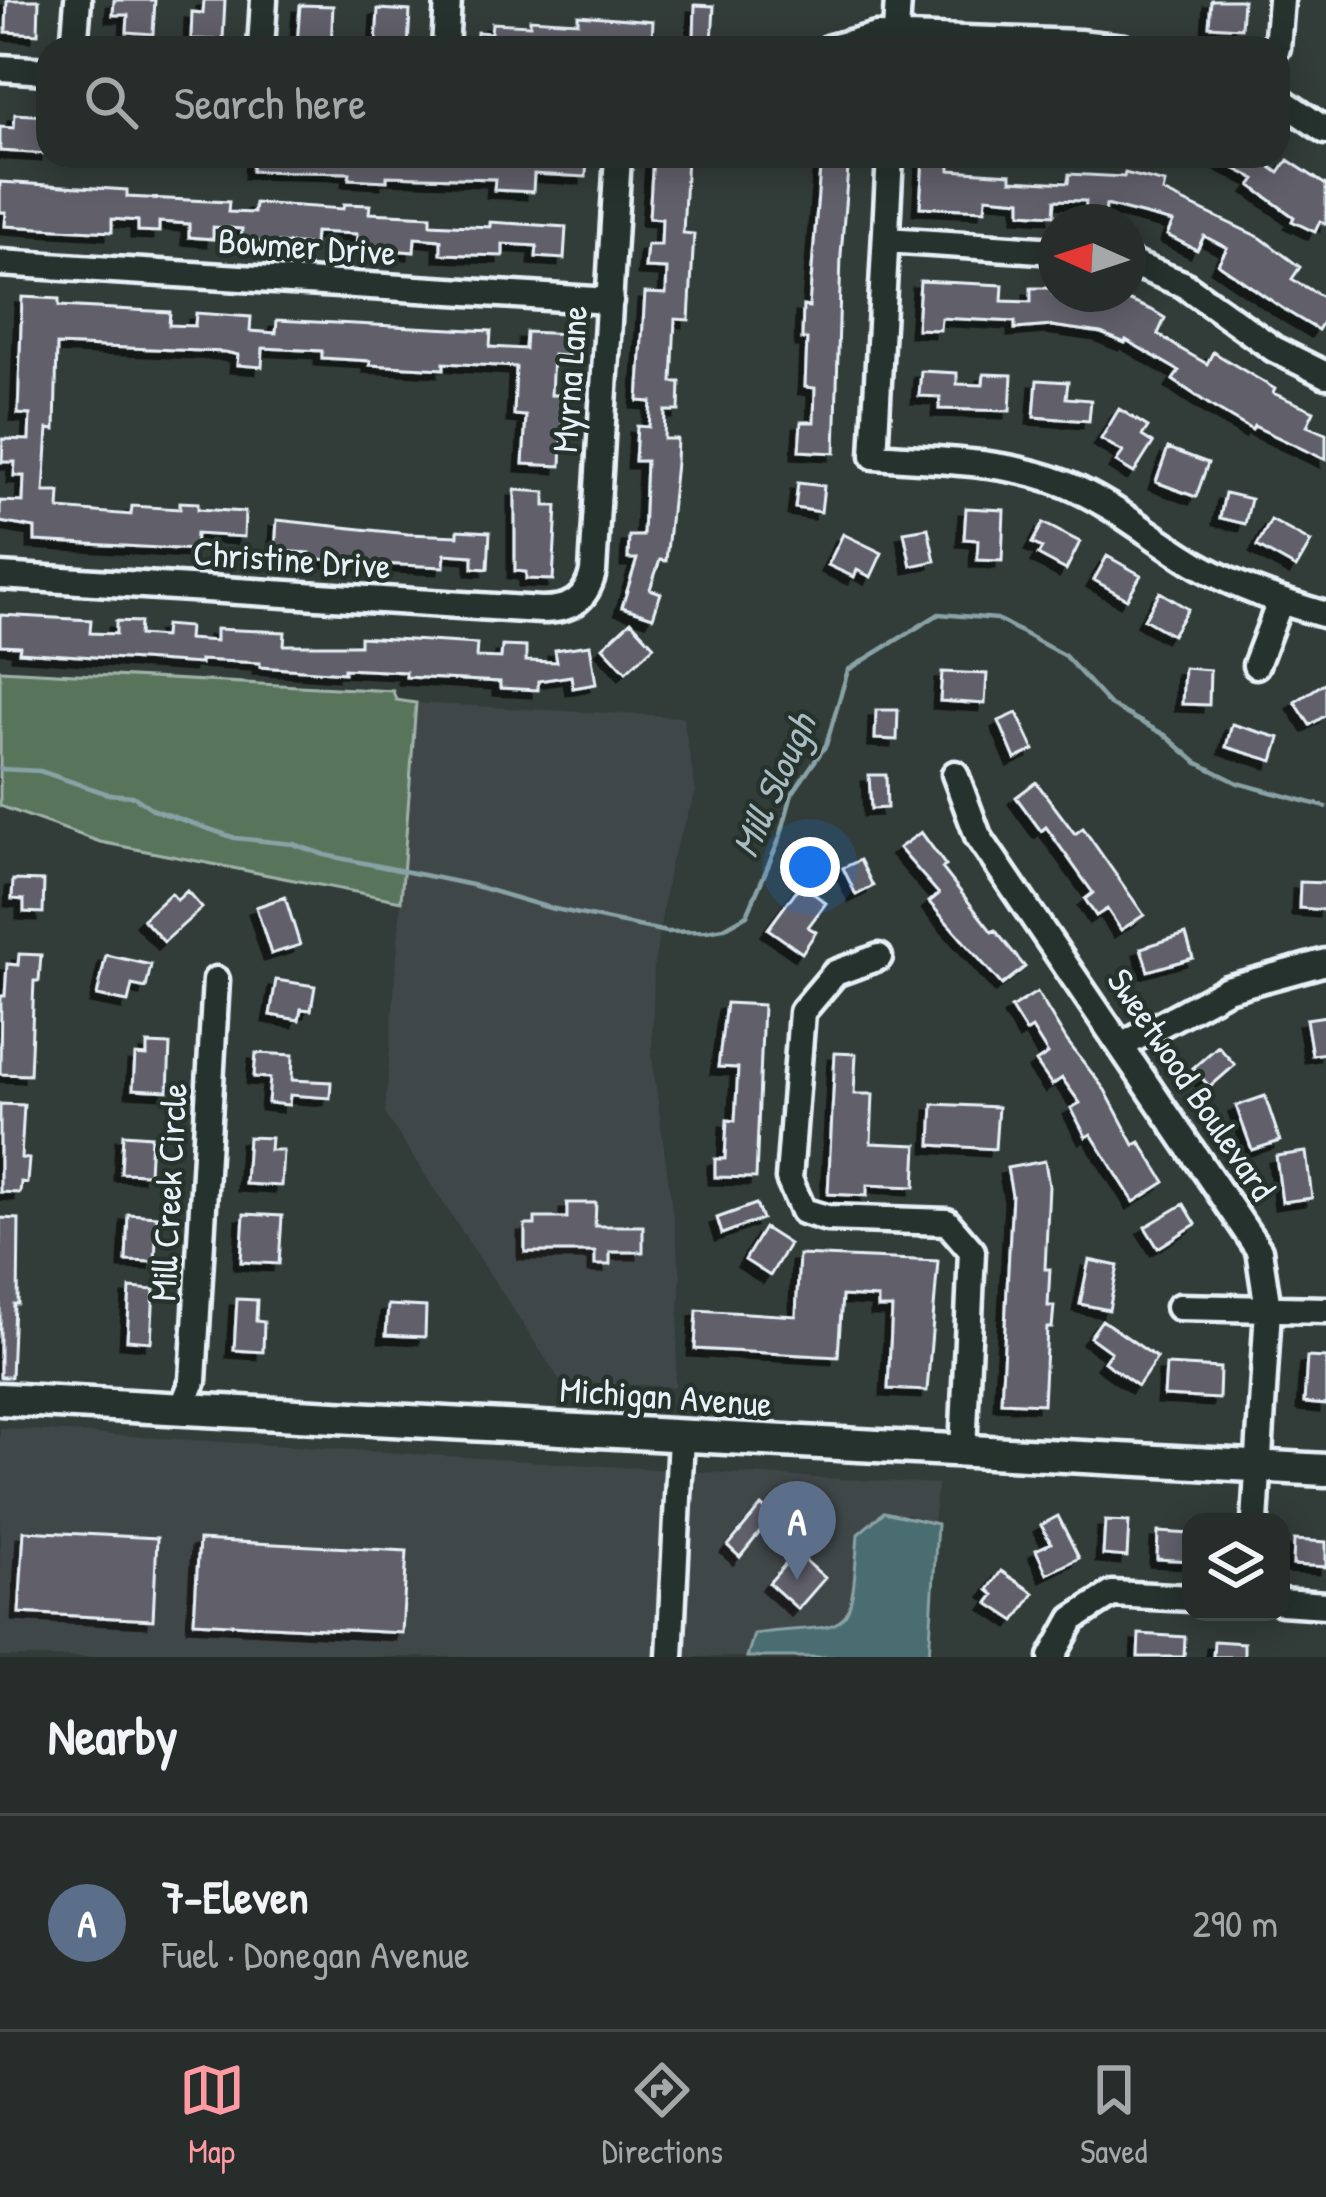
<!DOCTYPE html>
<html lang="en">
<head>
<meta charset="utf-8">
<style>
  body { margin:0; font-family:"Patrick Hand",sans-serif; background:#323937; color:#f1f3f6 }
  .controls { position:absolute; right:36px; bottom:36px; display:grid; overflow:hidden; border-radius:24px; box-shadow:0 6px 30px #0003 }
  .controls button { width:108px; height:108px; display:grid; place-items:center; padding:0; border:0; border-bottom:3px solid #424947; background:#262d2b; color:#f1f3f6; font:60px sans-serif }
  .compass { position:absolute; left:1038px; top:204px; width:108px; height:108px; border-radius:50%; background:#262d2b; box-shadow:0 6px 30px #0003; rotate:273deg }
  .you { position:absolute; left:810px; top:867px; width:42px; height:42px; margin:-30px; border:9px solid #fff; border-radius:50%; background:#1a73e8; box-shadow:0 0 0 18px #1a73e833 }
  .badge { display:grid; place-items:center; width:78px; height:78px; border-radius:50%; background:#ff9aa2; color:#fff; font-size:39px; font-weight:700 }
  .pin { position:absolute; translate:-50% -99px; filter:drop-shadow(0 3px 6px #0008) }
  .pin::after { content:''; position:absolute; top:63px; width:42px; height:36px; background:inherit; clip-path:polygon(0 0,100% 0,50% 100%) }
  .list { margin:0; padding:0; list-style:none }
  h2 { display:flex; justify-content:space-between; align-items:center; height:156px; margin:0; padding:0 48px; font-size:51px }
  h2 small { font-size:39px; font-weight:400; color:#a4a8a9 }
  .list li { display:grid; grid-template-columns:78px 1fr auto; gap:36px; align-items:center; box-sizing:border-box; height:216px; padding:0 48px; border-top:3px solid #424947 }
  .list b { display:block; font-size:45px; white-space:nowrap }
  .list p { margin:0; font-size:39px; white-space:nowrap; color:#a4a8a9 }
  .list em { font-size:39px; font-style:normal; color:#a4a8a9 }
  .icon { flex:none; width:66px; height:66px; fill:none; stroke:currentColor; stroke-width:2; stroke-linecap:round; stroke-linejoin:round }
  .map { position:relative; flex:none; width:1326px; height:1657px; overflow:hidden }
  .search { position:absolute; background:#262d2b; box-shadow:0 6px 30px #0003; left:36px; right:36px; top:36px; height:132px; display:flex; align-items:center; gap:30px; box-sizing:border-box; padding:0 42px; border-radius:36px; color:#a4a8a9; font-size:45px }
  .sheet { height:372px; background:#262d2b }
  nav { display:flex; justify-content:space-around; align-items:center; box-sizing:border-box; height:168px; border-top:3px solid #424947; background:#262d2b; font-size:33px; color:#a4a8a9 }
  nav a { display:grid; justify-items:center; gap:6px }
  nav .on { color:#ff9aa2 }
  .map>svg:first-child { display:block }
  .built { fill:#404648 }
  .green { fill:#58755c; stroke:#a0b3aa; stroke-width:3 }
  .water { fill:#496d70; stroke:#89a2a6; stroke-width:3 }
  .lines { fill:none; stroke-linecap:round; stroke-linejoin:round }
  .stream { stroke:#89a2a6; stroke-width:4.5 }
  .building { fill:#605f6b; stroke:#e8f1f8; stroke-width:3; filter:url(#shadow) }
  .minor-casing { stroke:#e8f1f8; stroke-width:33 }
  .major-casing { stroke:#e8f1f8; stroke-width:39 }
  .minor { stroke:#26332d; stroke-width:24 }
  .major { stroke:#26332d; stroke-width:30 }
  .labels { text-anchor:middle; stroke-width:9; stroke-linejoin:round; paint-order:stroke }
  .street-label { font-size:36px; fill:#e8f1f8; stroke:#26332d }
  .water-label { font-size:39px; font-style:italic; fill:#a8bcc2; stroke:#26332d }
</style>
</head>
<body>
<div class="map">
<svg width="1326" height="1657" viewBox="0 0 1326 1657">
  <defs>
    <filter id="shadow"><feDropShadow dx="-7" dy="7" stdDeviation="0" flood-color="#0009"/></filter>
  </defs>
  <rect width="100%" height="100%" fill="#323c39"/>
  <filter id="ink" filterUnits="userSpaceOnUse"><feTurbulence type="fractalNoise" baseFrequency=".00833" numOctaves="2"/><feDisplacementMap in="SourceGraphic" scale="24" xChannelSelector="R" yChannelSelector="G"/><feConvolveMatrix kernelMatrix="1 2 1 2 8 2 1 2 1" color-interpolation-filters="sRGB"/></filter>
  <g filter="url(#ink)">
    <path class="built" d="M416,703l267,14 13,75 -26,72 -16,102 -2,91 29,219 -6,111 -115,-6 -175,-267z
      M0,1428l670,42 -9,187h-661z
      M689,1471l249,13 -5,38 -26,-8 -49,20 -5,69 -11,18 -12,7 -54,3 -30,21 1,5h-67z"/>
    <path class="green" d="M0,670l393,21 3,9 20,3 -15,198 -301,-59 -100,-36z"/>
    <path class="water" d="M884,1512l53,12 -8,133h-182l7,-23c98,-13 96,12 104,-100z"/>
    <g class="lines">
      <path class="stream" d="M0,769l40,2 68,23 25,2 21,14 81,28 58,6 32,11 147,30 78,23 117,24 39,-1 18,-3 23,-13 33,-77 12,-44 34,-49 22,-75 91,-56 58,5 68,37 45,49 55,30 31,27 42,21 88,24"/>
    </g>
    <path class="building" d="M7,0h32l-1,34 -32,-2z
      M114,0h41l-2,34 -26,-2 1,-17h-15z
      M204,0h21l-2,40 -32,-1 1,-27 11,1z
      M1211,0h32l-2,28 -32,-2z
      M300,5l33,1 -2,42 -34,-2z
      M695,5l19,1 -2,37 -18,-1z
      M378,9l32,2 -2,37h-32z
      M578,15l75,6 -1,21 -37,-2v8h-19l1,-9 -31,-2 -1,11h-89l1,-16 14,1 1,-10 38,2v-6l48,3z
      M15,114l33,2v38l-48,-3v-24l14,1z
      M253,156l256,2 78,-2 -1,21 -52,-3 -1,18 -39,-2 1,-11 -108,-3v5l-38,-2 1,-6 -98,-2z
      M653,156h34l-4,77 11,1 -5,86 -14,-1 -3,63h8l-1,29h-14l-1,28h13l-1,24 -10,98 -6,-1 -10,29 11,4 -8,24 -31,-10 15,-48h-9l1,-23h14l3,-75h-11l2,-35 12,1 2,-25 -13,-1 7,-108 21,1 1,-25 -22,-1 2,-23h14l1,-26 -13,-1z
      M821,156h28l-8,99 -6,198 -36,-2 2,-29h13l1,-34 -10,-1 2,-48h-5l1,-33 6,1z
      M1209,156h46l24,17 9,-13 38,25v39l-6,-3 -5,11 -23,-11 2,-4 -43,-31 5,-7z
      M923,159l27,2v9l61,4v6l57,3 1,-9 55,3 1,-4 40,10 -2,9 98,46 39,29 -8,12 34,20v18l-8,13 -30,-18 -70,-48 9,-16 -23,-12 -7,14 -30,-15 6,-13 -67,-17 -1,12 -20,-1 1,-15 -31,-1 -1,15 -33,-2v-13l-35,-3 -1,13 -65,-3z
      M0,182l127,8v7l102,5 -1,10 26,1 1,-10 88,6 1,-5 26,1 -1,8 62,3v8l59,3v-5l76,5 -2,32 -28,-2 1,-11 -34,-2v12l-62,-2v-14l-26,-2 -1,14 -58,-5 1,-13 -42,-2 -1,13 -73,-4 1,-12 -29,-2v12l-24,-2v-13l-30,-2v10l-21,-1v-10l-26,-2v13l-107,-6 1,-14h-6z
      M920,281l83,4 -1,16 29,1v-14h22v6h60l39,16 13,8 -7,16 21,14 28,16 6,-12 62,37 -2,4 41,18 -7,15 19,8v26l-72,-34 -2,4 -39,-23 -40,-27 6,-9 -53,-31 -1,3 -24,-10 -49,-7 -37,3v-7l-74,-4 -1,12 -23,-1z
      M22,297l37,2v7l111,6 -1,13 26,1 1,-13 55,4 -1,14 26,2 1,-13 214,11 -1,16 35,2 1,-17 44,2 -2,22 -15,-1 -2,40h13l-3,71 -38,-2 3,-48 -12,-1 2,-48 -72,-4v6l-74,-4v-4l-48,-3v-7l-59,-3 -1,19 -25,-2 1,-10 -13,-3 -168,-7 -2,85 -7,-1 -4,63h16l-1,17 72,6 1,-9 48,3v-7l18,1v6l47,3 -1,25 -48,-3 -1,16 -160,-9v-13l-35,-6v-21l23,1 1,-26h-10l1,-14h-13l1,-23 26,1 1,-25 -12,-1z
      M921,371l36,2v11l26,1 1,-11 28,1 -2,36 -71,-2 1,-12 -21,-1z
      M1037,380l31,2 -2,16 25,2 -2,21 -55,-4z
      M1119,409l29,18 -6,9 11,7 -19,30 -18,-11 7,-10 -22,-13z
      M1168,448l40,15 -12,34 -40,-15z
      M798,483l26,3 -3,26 -26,-4z
      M515,490l30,2v14h12l-4,74 -27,-1v-7l-11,-1z
      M1225,493l26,6 -6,25 -25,-6z
      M966,508l38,2 -2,51 -25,-1 1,-20 -14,-1z
      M277,520l131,14 50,2v-6l32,2 -2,37 -15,-1v-12l-28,-2 -1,13 -87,-4 -47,-5v-5l-35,-2z
      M1271,520l40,22 -15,26 -39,-22z
      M1043,523l37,19 -14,28 -28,-15 4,-7 -10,-5z
      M928,528l7,33 -24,5 -7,-34z
      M843,534l39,19 -11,24 -14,-7 -3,7 -26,-12z
      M1107,556l34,19 -14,24 -33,-19z
      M1160,592l28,17 -16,26 -28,-16z
      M0,615l91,5 -1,13 26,1v-13l24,1 -1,13 25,2 1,-12 24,2 -1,12 28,2v-12l69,3 -1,13h76v-8l117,7 -1,13 25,1 1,-12 24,1v14l31,1 -2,-12 35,-5 6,39 -23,4 -2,-12 -33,5v9l-38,-2v-6l-94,-5v-5l-62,-3v4l-84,-6v-4l-60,-3v4l-181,-12 1,-6 -20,-1z
      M631,621l23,25 -28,26 -23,-25z
      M1184,668l26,2 -1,35 -27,-1z
      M942,672l45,2 -2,30 -45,-3z
      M1326,682v33l-16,10 -15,-23z
      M876,710h22l-1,30 -22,-1z
      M1017,713l17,37 -19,9 -16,-38z
      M1232,724l48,14 -7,23 -47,-14z
      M869,775h17l1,33 -16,1z
      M1036,782l39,52 8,-6 61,87 -23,15 -14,-21 -11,7 -11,-17 8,-6 -47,-66 -5,4 -25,-34z
      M921,832l25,34 -4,2 50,64 3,-2 30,37 -23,18 -73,-83 10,-8 -40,-46z
      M860,860l13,26 -17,9 -13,-27z
      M13,880l31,1 -1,32 -19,-1v-12l-12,-1z
      M1300,882l26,1 -1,27 -26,-2z
      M801,884l25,19 -18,24 8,5 -14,21 -34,-24z
      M187,891l15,17 -38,34 -21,-23 28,-26 6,7z
      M285,897l15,48 -29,9 -15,-47z
      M1186,934l7,24 -45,13 -7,-23z
      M19,954l22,1 -2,26h-5l-4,94 -30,-1 1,-78h4l2,-32 11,1z
      M106,955l45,10 -5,23 -14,-3 -4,17 -31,-6z
      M276,980l39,6 -4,24 -10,-1 -2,11 -29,-5z
      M1037,992l30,49 38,49 29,55 6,-3 25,40 -31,20 -43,-68 -5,3 -15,-29 9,-5 -18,-25 -10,7 -16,-23 12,-8 -16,-26 -6,4 -15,-24z
      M726,1003l37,2 -7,173 -41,-1v-18h10l2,-39 8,1 3,-53 -20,-1z
      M1326,1016v37l-14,2 -6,-36z
      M147,1044l23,1 -2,46 -35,-2 2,-34 12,1z
      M1218,1046l17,19 -25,22 -17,-19z
      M256,1053l37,2 -1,25 39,2 -1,16 -40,-3 -1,10 -21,-2 2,-25 -16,-1z
      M835,1053l21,1 -2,40h19l-2,49 46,2 -2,42 -48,-2v11l-39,-2z
      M1265,1096l15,45 -28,9 -16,-44z
      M0,1104l24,1 -3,53 8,1 -2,24 -6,-1 -1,11 -20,-1z
      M933,1104l65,3 -3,42 -64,-4z
      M123,1134l28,2 -2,38 -28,-1z
      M248,1137l23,1 -1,12h13l-2,36 -36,-2z
      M1306,1152l6,46 -30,4 -6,-46z
      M1045,1161l4,25 -4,83h5l-2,37h6l-2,22h-5l-4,76 -42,-2 11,-207 -5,-27z
      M567,1203h29l-1,23h48v26h-33v13h-15v-13h-70v-27h10v-7h32z
      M756,1204l6,15 -40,15 -5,-16z
      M1184,1204l12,20 -38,24 -13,-21z
      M128,1214l29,2 -2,46 -29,-1z
      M244,1214l38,2 -3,48 -38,-2z
      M0,1218l19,1 -1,85h-4l-3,73h-11z
      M764,1228l25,16 -19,32 -25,-16z
      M799,1255l139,6 -11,130 -39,-2 4,-81h-14v-10l-36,-2 -4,61 -143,-8 2,-39 99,6z
      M1089,1260l29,6 -9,44 -29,-6z
      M130,1288l24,2 -3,52 -24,-2z
      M237,1299l20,1 -1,21 8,1 -1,30 -29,-2z
      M388,1305l38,2 -1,30 -39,-2z
      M1102,1320l55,38 -19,28 -34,-24 7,-10 -21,-15z
      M1307,1357l19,1v47l-22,-2z
      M1166,1365l54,3 -1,31 -55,-3z
      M761,1506l12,10 -33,41 -12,-11z
      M1058,1516l21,42 -32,16 -11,-24 15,-7 -10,-18z
      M1105,1521l24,1 -2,35 -24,-2z
      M24,1531l133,7 -4,82 -134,-7z
      M1158,1532l33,2v27l-34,-2z
      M199,1540l208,11 -5,82 -208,-11z
      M1294,1540l32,2v25l-33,-2z
      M796,1552l29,26 -27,31 -29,-26z
      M1001,1571l33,22 -19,28 -27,-18 6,-8 -6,-5z
      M1139,1634l46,3 -1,20h-46z
      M1214,1641l30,2v14h-31z"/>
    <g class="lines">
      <defs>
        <path id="minor" d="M74,48l4,-48
          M261,48l3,-48
          M445,48l3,-48
          M830,48l46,-12 203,7 45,5
          M895,48l3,-48
          M1277,48l4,-48
          M0,68l48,3
          M1278,98l48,33
          M890,156l-16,300c64,5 131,4 191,28 49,20 87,54 133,81 40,23 84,37 128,50
          M886,240l170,11
          M1128,262l55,22 91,65 52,26
          M0,263l610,38
          M0,576l541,34c29,0 45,-9 52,-38l25,-416
          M1256,665l24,-63
          M955,774l23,62 281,414 9,59 -13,213
          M879,957l-44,16 -33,39 -13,167 14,32 24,7 120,4 25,29 -9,200
          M1123,1045l104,-56 99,-27
          M1179,1307l147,3
          M183,1406l10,-25 23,-401
          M1281,1602l45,3
          M670,1657l11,-219
          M1052,1657l21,-38 39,-25 79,4"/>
        <path id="major" d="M0,1399l1326,71"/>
      </defs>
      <use href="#minor" class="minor-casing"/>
      <use href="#major" class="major-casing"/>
      <use href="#minor" class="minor"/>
      <use href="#major" class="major"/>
    </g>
  </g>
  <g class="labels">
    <g class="street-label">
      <text transform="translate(307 246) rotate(4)" y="13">Bowmer Drive</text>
      <text transform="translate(569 379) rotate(-86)" y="13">Myrna Lane</text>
      <text transform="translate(292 559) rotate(4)" y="13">Christine Drive</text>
      <text transform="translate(1192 1084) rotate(56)" y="13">Sweetwood Boulevard</text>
      <text transform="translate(168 1192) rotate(-87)" y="13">Mill Creek Circle</text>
      <text transform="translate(666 1396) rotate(4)" y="13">Michigan Avenue</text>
    </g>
    <g class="water-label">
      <text transform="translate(773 785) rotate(-66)" y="14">Mill Slough</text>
    </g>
  </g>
</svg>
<div class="controls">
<button><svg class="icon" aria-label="layers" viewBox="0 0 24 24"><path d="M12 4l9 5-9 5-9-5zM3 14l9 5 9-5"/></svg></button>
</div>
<svg class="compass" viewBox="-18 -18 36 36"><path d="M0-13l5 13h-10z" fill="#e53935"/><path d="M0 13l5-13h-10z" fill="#a4a8a9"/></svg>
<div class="you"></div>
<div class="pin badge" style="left:797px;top:1580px;background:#5c6f8a">A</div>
<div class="search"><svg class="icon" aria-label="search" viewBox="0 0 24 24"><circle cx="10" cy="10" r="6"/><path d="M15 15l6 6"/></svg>Search here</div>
</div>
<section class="sheet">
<h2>Nearby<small></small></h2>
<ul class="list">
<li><span class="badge" style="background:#5c6f8a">A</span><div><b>7-Eleven</b><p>Fuel · Donegan Avenue</p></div><em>290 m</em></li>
</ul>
</section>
<nav>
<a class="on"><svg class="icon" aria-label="map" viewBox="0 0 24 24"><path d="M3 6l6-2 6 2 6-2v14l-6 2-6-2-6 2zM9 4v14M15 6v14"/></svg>Map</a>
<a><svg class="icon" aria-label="directions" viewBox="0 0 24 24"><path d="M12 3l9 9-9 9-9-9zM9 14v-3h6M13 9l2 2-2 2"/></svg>Directions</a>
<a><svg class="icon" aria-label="saved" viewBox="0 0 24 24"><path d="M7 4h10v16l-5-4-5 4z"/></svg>Saved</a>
</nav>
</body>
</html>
